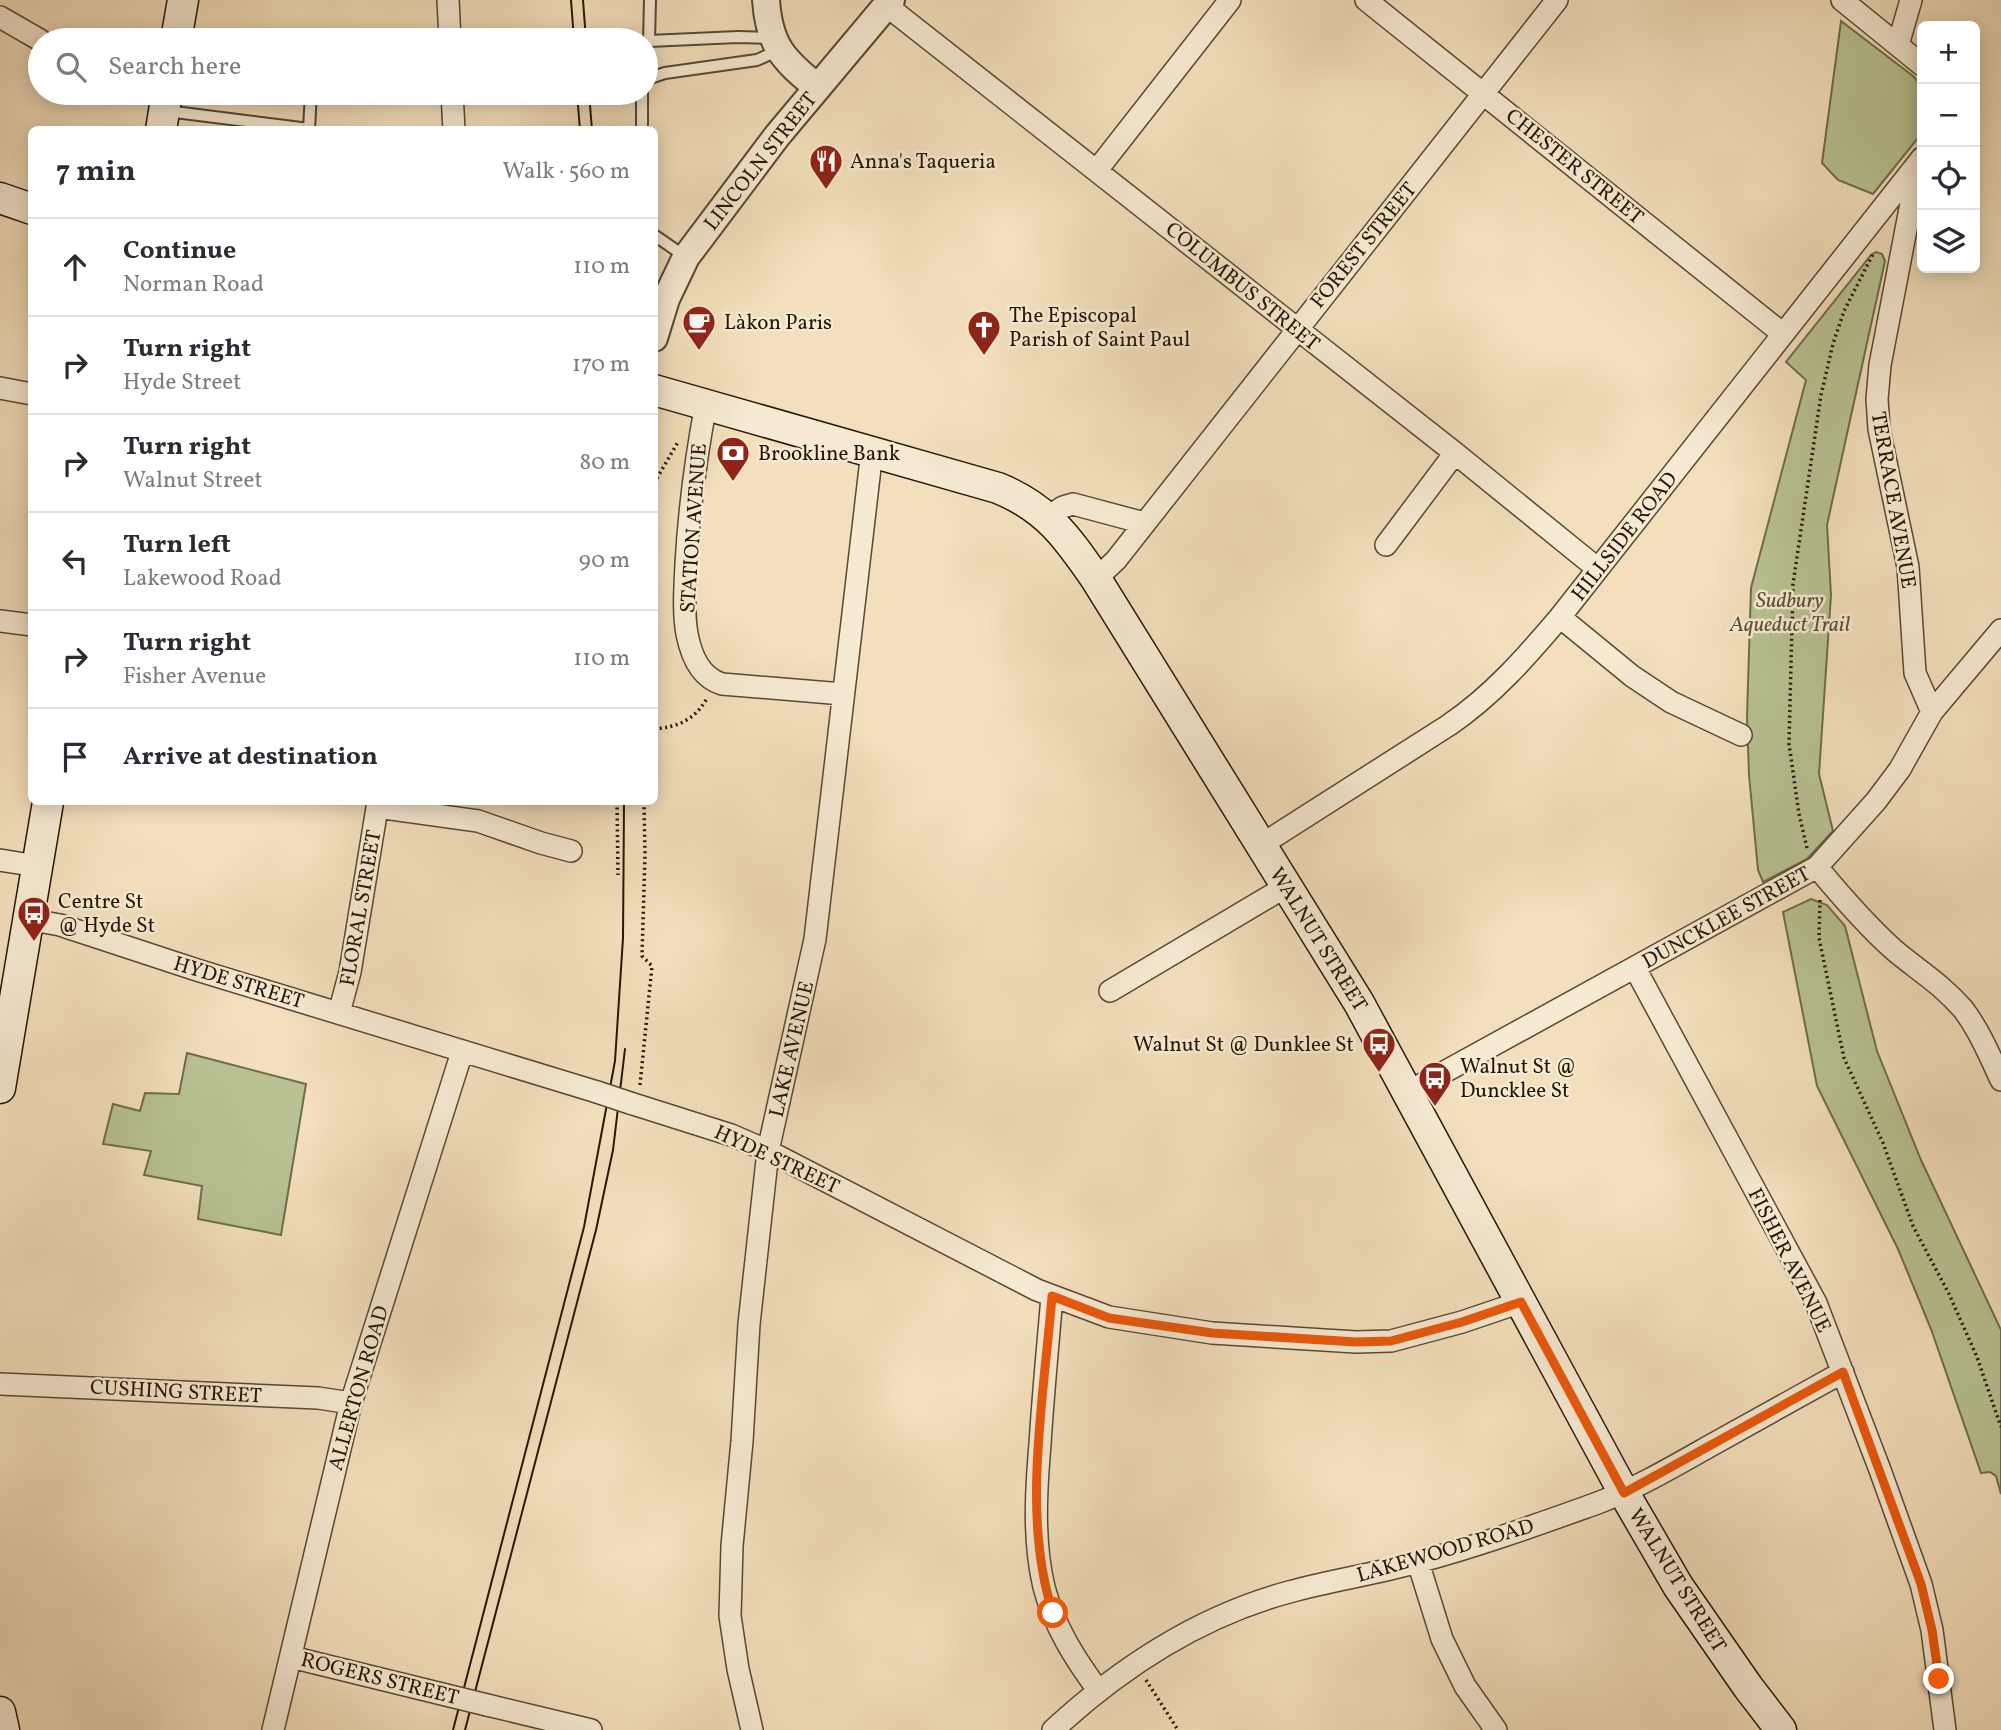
<!DOCTYPE html>
<html lang="en">
<head>
<meta charset="utf-8">
<style>
  body { margin:0; font-family:Vollkorn,serif; background:#f7f7f7; color:#2b2b33 }
  .controls { position:absolute; right:21px; top:21px; display:grid; overflow:hidden; border-radius:10px; box-shadow:0 4px 18px #0003 }
  .controls button { width:63px; height:63px; display:grid; place-items:center; padding:0; border:0; border-bottom:2px solid #e1e1e2; background:#fff; color:#2b2b33; font:35px sans-serif }
  .stop { position:absolute; width:21px; height:21px; margin:-16px; border:5px solid #ea580c; border-radius:50%; background:#fff }
  .stop.end { background:#ea580c; border-color:#fff; box-shadow:0 2px 7px #0008 }
  .list { margin:0; padding:0; list-style:none }
  h2 { display:flex; justify-content:space-between; align-items:center; height:91px; margin:0; padding:0 28px; font-size:30px }
  h2 small { font-size:23px; font-weight:400; color:#7c7c81 }
  .list li { display:grid; grid-template-columns:46px 1fr auto; gap:21px; align-items:center; box-sizing:border-box; height:98px; padding:0 28px; border-top:2px solid #e1e1e2 }
  .list b { display:block; font-size:26px; white-space:nowrap }
  .list p { margin:0; font-size:23px; white-space:nowrap; color:#7c7c81 }
  .list em { font-size:23px; font-style:normal; color:#7c7c81 }
  .icon { flex:none; width:38px; height:38px; fill:none; stroke:currentColor; stroke-width:2; stroke-linecap:round; stroke-linejoin:round }
  .map { position:relative; flex:none; width:2001px; height:1730px; overflow:hidden }
  .search { position:absolute; background:#fff; box-shadow:0 4px 18px #0003; left:28px; top:28px; width:630px; height:77px; display:flex; align-items:center; gap:18px; box-sizing:border-box; padding:0 24px; border-radius:38px; color:#7c7c81; font-size:26px }
  .panel { position:absolute; background:#fff; box-shadow:0 4px 18px #0003; left:28px; top:126px; width:630px; height:679px; border-radius:10px }
  .map>svg:first-child { display:block }
  .green { fill:#b8c293; stroke:#6e6c4c; stroke-width:2 }
  .lines { fill:none; stroke-linecap:round; stroke-linejoin:round }
  .service-casing { stroke:#584832; stroke-width:14 }
  .minor-casing { stroke:#584832; stroke-width:24 }
  .tertiary-casing { stroke:#584832; stroke-width:30 }
  .secondary-casing { stroke:#251604; stroke-width:33 }
  .path { stroke:#251604; stroke-width:3.5; stroke-dasharray:2 3.5; stroke-linecap:butt }
  .service { stroke:#f7ead3; stroke-width:10 }
  .minor { stroke:#f7ead3; stroke-width:21 }
  .tertiary { stroke:#f7ead3; stroke-width:26 }
  .secondary { stroke:#f7ead3; stroke-width:30 }
  .tram { stroke:#251604; stroke-width:2 }
  .minor-bridge-casing { stroke:#584832; stroke-width:24; stroke-linecap:butt }
  .minor-bridge { stroke:#f7ead3; stroke-width:21 }
  .route { stroke:#ea580c; stroke-width:9 }
  .labels { text-anchor:middle; stroke-width:5; stroke-linejoin:round; paint-order:stroke }
  .street-label { font-size:21px; fill:#251604; stroke:#f7ead3 }
  .poi-label { font-size:21px; fill:#251604; stroke:#f7ead3; text-anchor:start }
  .park-label { font-size:21px; font-style:italic; fill:#585236; stroke:#f7ead3 }
</style>
</head>
<body>
<div class="map">
<svg width="2001" height="1730" viewBox="0 0 2001 1730">
  <rect width="100%" height="100%" fill="#f3dfbc"/>
  <filter id="stains"><feTurbulence type="fractalNoise" baseFrequency=".00286" numOctaves="4"/><feColorMatrix values="0 0 0 0 .2 0 0 0 0 .09 0 0 0 0 .02 0 0 0 .5 -.17"/></filter>
  <radialGradient id="worn" r=".72"><stop offset=".6" stop-color="#630" stop-opacity="0"/><stop offset="1" stop-color="#630" stop-opacity=".3"/></radialGradient>
  <path class="green" d="M1841,21l72,55 9,10v47l-49,61 -35,-14 -16,-17z
    M1876,252l6,2 3,7 -58,264 4,70 -12,179 14,57 -26,28 -44,23 -5,-12 -9,-95 -2,-58 4,-129 55,-208 -20,-18 85,-107z
    M1811,899l16,6 18,21 32,125 44,109 80,170v164l-5,-18 -6,-4 -9,1 -50,-144 -33,-80 -81,-163 -34,-174z
    M187,1053l119,31 -25,151 -83,-16 4,-33 -58,-11 7,-24 -48,-7 10,-40 27,7 5,-18 34,1z"/>
  <g class="lines">
    <defs>
      <path id="service" d="M650,0l-1,41 89,-4 34,1
        M646,83l4,-5 15,-5 92,-13 22,-10
        M167,111l142,18 2,-36
        M642,130v-37
        M654,235l32,22"/>
      <path id="minor" d="M448,0l2,40
        M1366,0l417,334
        M1842,0l80,65
        M887,6l568,447 143,116
        M0,17l40,23
        M1898,45l13,-45
        M452,93l2,37
        M1918,167l-38,198 -3,34 2,30 29,138 7,106 17,39
        M1097,170l133,-170
        M0,388l32,6
        M706,404c-10,53 -17,106 -20,160 -1,23 -3,47 1,70 4,20 12,43 35,50l121,10
        M1048,517l15,-10 10,-3 71,19
        M1386,545l69,-92
        M1096,579l20,-19 441,-560
        M1560,617l72,59 39,26 70,33
        M0,621l32,4
        M377,807l101,14 63,22 30,8
        M1261,845l188,-120c44,-30 77,-68 111,-108l362,-459
        M0,860l37,6
        M1817,867c24,29 49,58 77,83 25,21 46,33 69,59 16,21 27,47 38,71
        M27,919l33,6 137,45 400,122
        M1635,968l181,335 64,167 41,114 11,46 13,100
        M1110,991l177,-105
        M339,1013l11,-41 28,-170
        M1408,1092l409,-225 59,-66 24,-32 32,-57 69,-82
        M630,1103l101,32 37,16 269,139 72,27 103,16 144,9 35,-1 71,-19 59,-20
        M1052,1296c-4,49 -9,99 -12,148 -4,47 -7,97 4,143 10,39 31,72 54,103
        M0,1384l318,14 33,5
        M1418,1562l24,77 23,47 31,44
        M291,1657l155,38
        M487,1705l104,25
        M273,1730l78,-327 111,-351
        M752,1730l-14,-61 -8,-53 2,-70 10,-105 7,-117 19,-173 47,-212 57,-488
        M1053,1730c67,-62 147,-114 236,-138 43,-12 87,-18 129,-30 60,-16 118,-37 177,-58 40,-15 76,-36 113,-57 45,-25 90,-50 135,-75"/>
      <path id="tertiary" d="M766,0c3,45 17,60 51,87
        M654,338l12,-39 20,-42 91,-121 114,-136"/>
      <path id="secondary" d="M176,40l7,-40
        M161,130l6,-37
        M0,198l32,11
        M654,390l344,98c49,20 69,49 98,91l263,424 265,490 54,93 70,101 33,43
        M0,1088l48,-286
        M0,1712l4,18"/>
    </defs>
    <use href="#service" class="service-casing"/>
    <use href="#minor" class="minor-casing"/>
    <use href="#tertiary" class="tertiary-casing"/>
    <use href="#secondary" class="secondary-casing"/>
    <path class="path" d="M654,483l24,-41
      M654,729c24,-2 41,-9 53,-31
      M617,802l1,73
      M1807,848l-8,-34 -10,-70 4,-160 28,-189 12,-51 11,-33 29,-57
      M1820,900l-1,38 25,120 39,85 30,83 36,68 28,63 24,70
      M640,1085l12,-119 -10,-10 3,-101 -1,-53
      M1146,1680l32,50"/>
    <use href="#service" class="service"/>
    <use href="#minor" class="minor"/>
    <use href="#tertiary" class="tertiary"/>
    <use href="#secondary" class="secondary"/>
    <path class="tram" d="M571,0l3,40
      M583,0l3,40
      M577,93l3,37
      M589,93l3,37
      M453,1730l131,-503 31,-166 8,-123 1,-136
      M465,1730l131,-500 17,-80 12,-101"/>
    <defs>
      <path id="minor-bridge" d="M597,1092l33,11
        M446,1695l41,10"/>
    </defs>
    <use href="#minor-bridge" class="minor-bridge-casing"/>
    <use href="#minor-bridge" class="minor-bridge"/>
  </g>
  <g class="lines">
    <path class="route" d="M1053,1613c-32,-97 -9,-216 -1,-317l57,22 103,15 144,9 35,-1 71,-19 59,-20 103,191 219,-121 78,212 11,46 7,49"/>
  </g>
  <defs>
    <symbol id="restaurant-pin" viewBox="-11 -11 22 30"><path d="M0 17L-7.5 6A9.5 9.5 0 1 1 7.5 6Z" fill="#8f2418" stroke="#f7ead3"/><path d="M-5-6h1v4h1v-4h1v4h1v-4h1v5L-1.5 .5V6h-2V.5L-5-1ZM5-6V6H3V1.5H1.5Q1.5-4 5-6Z" fill="#fff"/></symbol>
    <symbol id="cafe-pin" viewBox="-11 -11 22 30"><path d="M0 17L-7.5 6A9.5 9.5 0 1 1 7.5 6Z" fill="#8f2418" stroke="#f7ead3"/><path d="M-5.5-4.5H6V0H3Q3 3.5 0 3.5H-2.5Q-5.5 3.5-5.5 0ZM3-3.2v2h1.7v-2ZM-6 4.5H4V6H-6Z" fill="#fff"/></symbol>
    <symbol id="church-pin" viewBox="-11 -11 22 30"><path d="M0 17L-7.5 6A9.5 9.5 0 1 1 7.5 6Z" fill="#8f2418" stroke="#f7ead3"/><path d="M-1.2-6h2.4v3.5h3.3v2.4h-3.3V6h-2.4V-.1h-3.3v-2.4h3.3Z" fill="#fff"/></symbol>
    <symbol id="bank-pin" viewBox="-11 -11 22 30"><path d="M0 17L-7.5 6A9.5 9.5 0 1 1 7.5 6Z" fill="#8f2418" stroke="#f7ead3"/><path d="M-6-4H6V4H-6ZM0-2.3a2.3 2.3 0 1 0 0 4.6a2.3 2.3 0 1 0 0-4.6Z" fill="#fff"/></symbol>
    <symbol id="bus-pin" viewBox="-11 -11 22 30"><path d="M0 17L-7.5 6A9.5 9.5 0 1 1 7.5 6Z" fill="#8f2418" stroke="#f7ead3"/><path d="M-5-6H5V4H4V6H2V4H-2V6H-4V4H-5ZM-3.5-4V0h7V-4ZM-3.5 1.2v1.5H-2V1.2ZM2 1.2v1.5H3.5V1.2Z" fill="#fff"/></symbol>
  </defs>
  <g fill-rule="evenodd">
    <use href="#restaurant-pin" x="807" y="142" width="38" height="52"/>
    <use href="#cafe-pin" x="680" y="303" width="38" height="52"/>
    <use href="#church-pin" x="965" y="308" width="38" height="52"/>
    <use href="#bank-pin" x="714" y="434" width="38" height="52"/>
    <use href="#bus-pin" x="15" y="894" width="38" height="52"/>
    <use href="#bus-pin" x="1360" y="1025" width="38" height="52"/>
    <use href="#bus-pin" x="1416" y="1059" width="38" height="52"/>
  </g>
  <g class="labels">
    <g class="street-label">
      <text transform="translate(760 161) rotate(-52)" y="7">LINCOLN STREET</text>
      <text transform="translate(1575 166) rotate(39)" y="7">CHESTER STREET</text>
      <text transform="translate(1363 245) rotate(-51)" y="7">FOREST STREET</text>
      <text transform="translate(1243 286) rotate(39)" y="7">COLUMBUS STREET</text>
      <text transform="translate(1894 500) rotate(80)" y="7">TERRACE AVENUE</text>
      <text transform="translate(693 528) rotate(-86)" y="7">STATION AVENUE</text>
      <text transform="translate(1624 536) rotate(-52)" y="7">HILLSIDE ROAD</text>
      <text transform="translate(360 908) rotate(-80)" y="7">FLORAL STREET</text>
      <text transform="translate(1726 917) rotate(-29)" y="7">DUNCKLEE STREET</text>
      <text transform="translate(1319 939) rotate(58)" y="7">WALNUT STREET</text>
      <text transform="translate(239 982) rotate(17)" y="7">HYDE STREET</text>
      <text transform="translate(791 1049) rotate(-77)" y="7">LAKE AVENUE</text>
      <text transform="translate(777 1159) rotate(25)" y="7">HYDE STREET</text>
      <text transform="translate(1790 1260) rotate(63)" y="7">FISHER AVENUE</text>
      <text transform="translate(358 1388) rotate(-74)" y="7">ALLERTON ROAD</text>
      <text transform="translate(176 1391) rotate(3)" y="7">CUSHING STREET</text>
      <text transform="translate(1445 1550) rotate(-16)" y="7">LAKEWOOD ROAD</text>
      <text transform="translate(1678 1580) rotate(58)" y="7">WALNUT STREET</text>
      <text transform="translate(380 1678) rotate(14)" y="7">ROGERS STREET</text>
    </g>
    <g class="poi-label">
      <text x="850" y="168">Anna's Taqueria</text>
      <text x="1009" y="322">The Episcopal<tspan x="1009" dy="24">Parish of Saint Paul</tspan></text>
      <text x="724" y="329">Làkon Paris</text>
      <text x="758" y="460">Brookline Bank</text>
      <text x="58" y="908">Centre St<tspan x="58" dy="24">@ Hyde St</tspan></text>
      <text x="1354" y="1051" text-anchor="end">Walnut St @ Dunklee St</text>
      <text x="1460" y="1073">Walnut St @<tspan x="1460" dy="24">Duncklee St</tspan></text>
    </g>
    <g class="park-label">
      <text x="1790" y="607">Sudbury<tspan x="1790" dy="24">Aqueduct Trail</tspan></text>
    </g>
  </g>
  <rect width="100%" height="100%" filter="url(#stains)"/>
  <rect width="100%" height="100%" fill="url(#worn)"/>
</svg>
<div class="controls">
<button>+</button>
<button>−</button>
<button><svg class="icon" aria-label="locate" viewBox="0 0 24 24"><circle cx="12" cy="12" r="6"/><path d="M12 2v4M12 18v4M2 12h4M18 12h4"/></svg></button>
<button><svg class="icon" aria-label="layers" viewBox="0 0 24 24"><path d="M12 4l9 5-9 5-9-5zM3 14l9 5 9-5"/></svg></button>
</div>
<div class="stop" style="left:1053px;top:1613px"></div>
<div class="stop end" style="left:1939px;top:1679px"></div>
<div class="search"><svg class="icon" aria-label="search" viewBox="0 0 24 24"><circle cx="10" cy="10" r="6"/><path d="M15 15l6 6"/></svg>Search here</div>
<section class="panel">
<h2>7 min<small>Walk · 560 m</small></h2>
<ul class="list">
<li><svg class="icon" aria-label="ahead" viewBox="0 0 24 24"><path d="M12 20V5M6 11l6-6 6 6"/></svg><div><b>Continue</b><p>Norman Road</p></div><em>110 m</em></li>
<li><svg class="icon" aria-label="right" viewBox="0 0 24 24"><path d="M7 20v-9h11M14 6l5 5-5 5"/></svg><div><b>Turn right</b><p>Hyde Street</p></div><em>170 m</em></li>
<li><svg class="icon" aria-label="right" viewBox="0 0 24 24"><path d="M7 20v-9h11M14 6l5 5-5 5"/></svg><div><b>Turn right</b><p>Walnut Street</p></div><em>80 m</em></li>
<li><svg class="icon" aria-label="left" viewBox="0 0 24 24"><path d="M17 20v-9H6M10 6l-5 5 5 5"/></svg><div><b>Turn left</b><p>Lakewood Road</p></div><em>90 m</em></li>
<li><svg class="icon" aria-label="right" viewBox="0 0 24 24"><path d="M7 20v-9h11M14 6l5 5-5 5"/></svg><div><b>Turn right</b><p>Fisher Avenue</p></div><em>110 m</em></li>
<li><svg class="icon" aria-label="arrive" viewBox="0 0 24 24"><path d="M6 21V4h12l-3 4 3 4H6"/></svg><div><b>Arrive at destination</b></div></li>
</ul>
</section>
</div>
</body>
</html>
